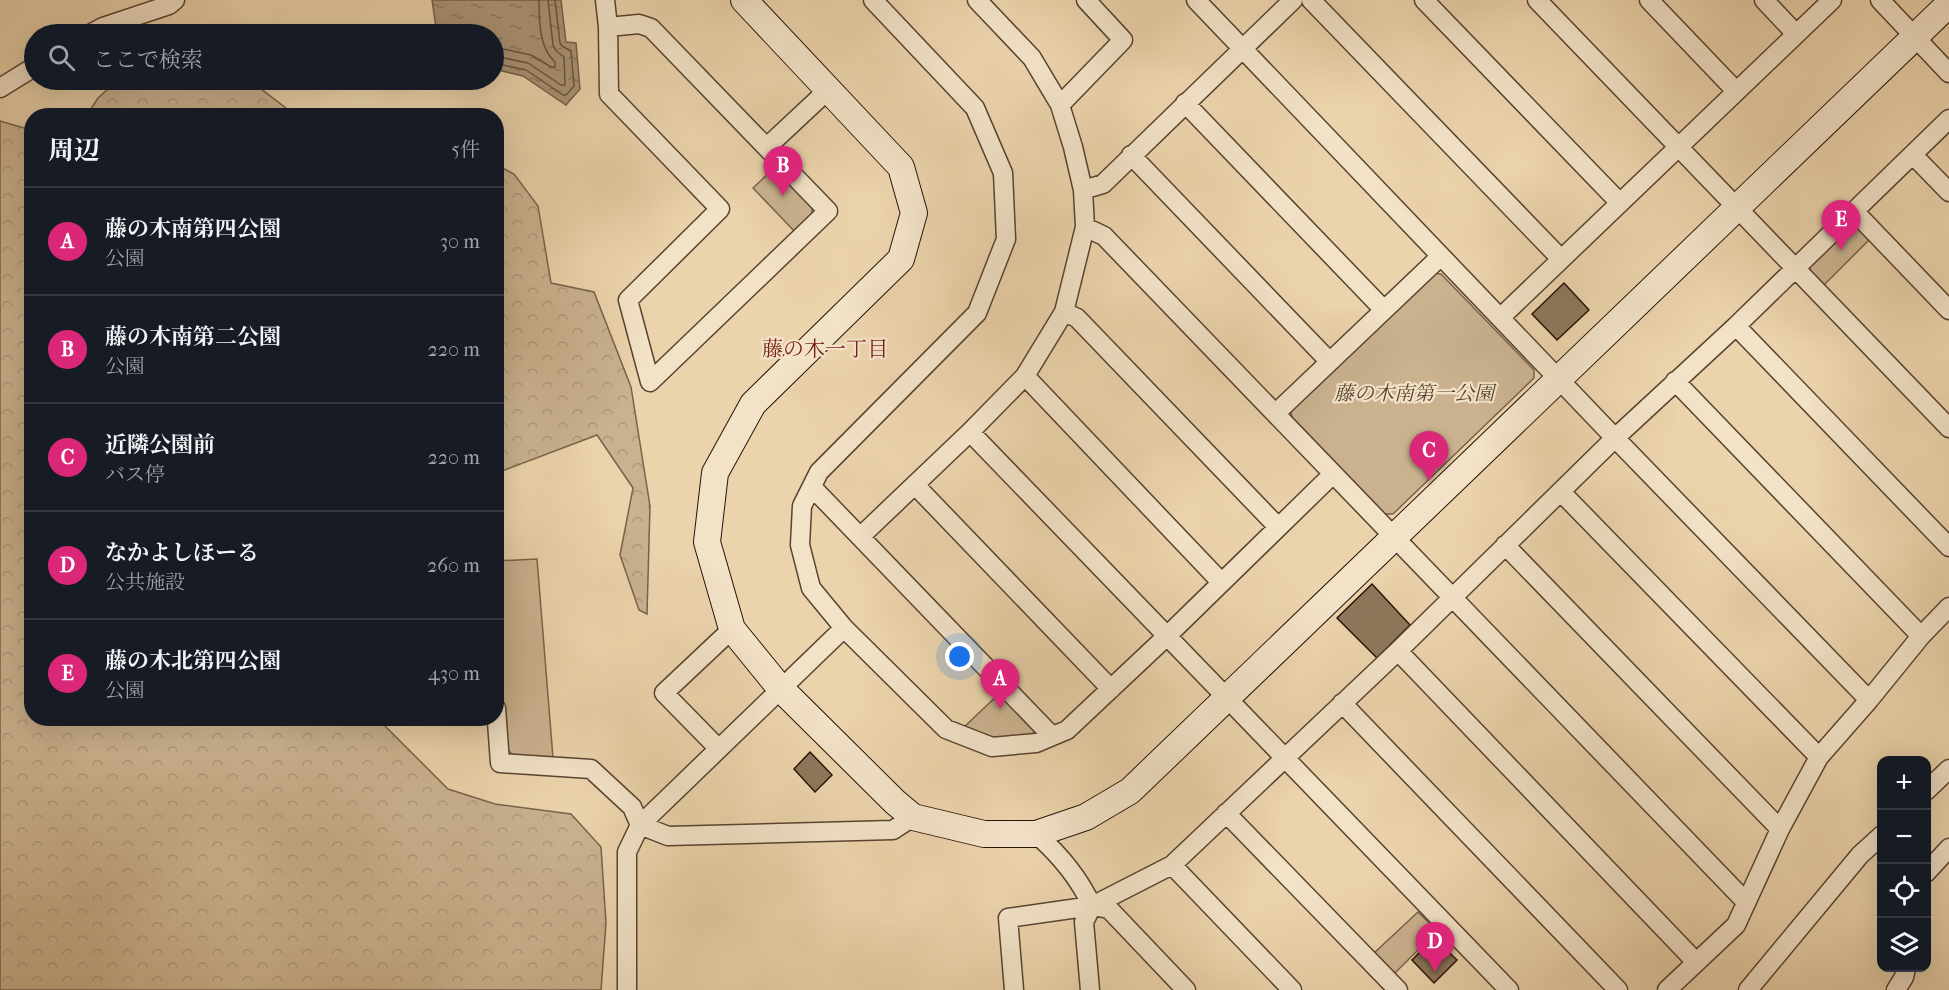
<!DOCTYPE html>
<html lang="ja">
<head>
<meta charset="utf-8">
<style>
  body { margin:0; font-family:"IM FELL French Canon","Noto Serif JP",serif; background:#20242c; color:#f1f3f6 }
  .controls { position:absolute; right:18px; bottom:18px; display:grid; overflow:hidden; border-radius:12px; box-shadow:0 6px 24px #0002 }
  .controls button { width:54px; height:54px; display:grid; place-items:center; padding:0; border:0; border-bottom:2px solid #363941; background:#171b24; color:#f1f3f6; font:30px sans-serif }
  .you { position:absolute; left:960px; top:657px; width:21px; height:21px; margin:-15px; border:4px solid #fff; border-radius:50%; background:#1a73e8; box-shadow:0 0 0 9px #1a73e833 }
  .badge { display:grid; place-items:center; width:39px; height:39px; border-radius:50%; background:#db2777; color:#fff; font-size:20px; font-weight:700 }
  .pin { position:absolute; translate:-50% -50px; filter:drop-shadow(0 2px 3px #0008) }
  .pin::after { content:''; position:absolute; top:32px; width:21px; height:18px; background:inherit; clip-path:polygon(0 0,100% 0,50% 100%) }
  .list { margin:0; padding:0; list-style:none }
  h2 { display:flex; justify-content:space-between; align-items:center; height:78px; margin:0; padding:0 24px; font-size:26px }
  h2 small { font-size:20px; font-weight:400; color:#9ea1a6 }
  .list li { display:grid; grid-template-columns:39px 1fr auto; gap:18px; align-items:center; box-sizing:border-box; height:108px; padding:0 24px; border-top:2px solid #363941 }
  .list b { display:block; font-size:22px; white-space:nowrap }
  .list p { margin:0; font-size:20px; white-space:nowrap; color:#9ea1a6 }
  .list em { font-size:20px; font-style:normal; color:#9ea1a6 }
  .icon { flex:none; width:33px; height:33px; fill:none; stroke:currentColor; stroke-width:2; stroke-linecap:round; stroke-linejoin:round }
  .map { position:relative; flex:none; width:1949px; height:990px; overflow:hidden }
  .search { position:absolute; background:#171b24; box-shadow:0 6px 24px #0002; left:24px; top:24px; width:480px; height:66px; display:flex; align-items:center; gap:15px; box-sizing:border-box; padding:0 21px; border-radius:33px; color:#9ea1a6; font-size:22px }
  .panel { position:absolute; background:#171b24; box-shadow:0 6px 24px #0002; left:24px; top:108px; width:480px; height:618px; border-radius:24px }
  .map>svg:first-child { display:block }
  .forest { fill:url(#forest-crowns); stroke:#78624b; stroke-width:1.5 }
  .green { fill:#cab28f; stroke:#78624b; stroke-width:1.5 }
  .water { fill:url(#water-ripples); stroke:#745f48; stroke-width:1.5 }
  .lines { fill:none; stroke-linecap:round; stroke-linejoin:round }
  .shore { stroke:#68523d; stroke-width:1.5 }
  .building { fill:#8d775c; stroke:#271307; stroke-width:1.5 }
  .street-casing { stroke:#584330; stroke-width:21 }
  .secondary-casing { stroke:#271307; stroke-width:28 }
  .street { stroke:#f2e2c8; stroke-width:18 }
  .secondary { stroke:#f2e2c8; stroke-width:26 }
  .labels { text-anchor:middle; stroke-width:4.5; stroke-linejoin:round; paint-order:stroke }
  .park-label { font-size:20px; font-style:italic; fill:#584330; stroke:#f2e2c8 }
  .neighbourhood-label { font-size:21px; fill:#7a1f14; stroke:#f2e2c8 }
</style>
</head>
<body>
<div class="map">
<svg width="1949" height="990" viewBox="0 0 1949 990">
  <defs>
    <pattern id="forest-crowns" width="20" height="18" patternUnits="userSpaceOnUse" patternTransform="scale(1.5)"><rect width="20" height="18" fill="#cab28f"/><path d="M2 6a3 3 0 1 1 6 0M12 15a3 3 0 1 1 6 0" fill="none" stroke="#ae987a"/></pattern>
    <pattern id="water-ripples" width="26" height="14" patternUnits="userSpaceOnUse" patternTransform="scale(1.5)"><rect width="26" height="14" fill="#a89273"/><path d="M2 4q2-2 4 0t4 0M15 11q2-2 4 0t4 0" fill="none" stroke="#89765c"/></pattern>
  </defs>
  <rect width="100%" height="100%" fill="#ebd3ab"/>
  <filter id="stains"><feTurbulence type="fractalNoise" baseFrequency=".00333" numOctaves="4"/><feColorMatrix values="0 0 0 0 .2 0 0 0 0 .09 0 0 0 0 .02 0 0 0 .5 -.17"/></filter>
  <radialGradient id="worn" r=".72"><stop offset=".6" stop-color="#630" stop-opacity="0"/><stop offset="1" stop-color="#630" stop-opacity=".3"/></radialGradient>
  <path class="forest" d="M118,80h120l23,9 34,26h-208l11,-17z
    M0,121l31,9 1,588 346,1 70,70 47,15 76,10 30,33 5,76 -5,67h-601z
    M497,165l17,9 24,32 13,77 43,9 37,95 19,119 -3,108 -8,-4 -19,-55 13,-67 -36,-53 -100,38z"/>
  <path class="green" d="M775,167l37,38v12l-16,16 -43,-45z
    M1849,225h10l12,13 -49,49 -12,-13v-12z
    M1433,273l8,1 93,96v8l-141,136h-11l-90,-93 -1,-12z
    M537,559l16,199 -38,-1 -10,-10 -9,-186z
    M1001,692l34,35 -3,11 -40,1 -30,-10z
    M1418,912l19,19 -44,44 -20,-21z"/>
  <path class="water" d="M432,0h129l5,42 10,1 4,46 -14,16 -43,-29 -29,-7v-35h-57z"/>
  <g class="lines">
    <path class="shore" d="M494,47l37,8 20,12h4v-5c-16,-14 -16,-42 -16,-62
      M494,56l34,7 33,22h4l-1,-28 -8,-6 -3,-6 -5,-45
      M494,63l32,7 37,25h3l8,-9 -3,-35 -9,-5 -2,-3 -5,-43"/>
  </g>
  <path class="building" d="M1564,283l25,27 -32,30 -25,-26z
    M1372,584l38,41 -33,33 -40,-40z
    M810,752l22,23 -17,17 -21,-23z
    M1434,938l23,22 -23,23 -22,-23z"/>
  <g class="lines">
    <defs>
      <path id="street" d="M605,0l3,27 1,67 111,115 -92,91 22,82 178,-171 -177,-183 -12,-4 -31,3
        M873,0l102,108 28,65 3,66 -29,74 -158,159 -17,34 -2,39 11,43 33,40 102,101 46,18 44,-4 31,-13 100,-94 166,-162
        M1196,0l419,438 254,262
        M1311,0l250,259
        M1424,0l196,203
        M1537,0l412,428
        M1649,0l87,91
        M1764,0l32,34
        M1880,0l69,73
        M90,34l13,-7 66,-22 6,-5
        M0,88l34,-21
        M1185,103l199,207
        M1060,105l63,-65 -37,-40
        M767,147l62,-58
        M1131,155l198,206
        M1913,155l36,37
        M1083,190l20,-6 190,-184
        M1854,211l95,99
        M1085,227l19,9 642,666
        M1064,312l13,6 201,209
        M1500,318l332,-318
        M1736,326l213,221
        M1025,376l196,206
        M1675,381l246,255
        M1276,413l165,-157
        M970,432l539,558
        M915,485l196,204
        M812,487l240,249
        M1561,492l258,265
        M861,536l109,-104 55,-56 39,-64 21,-85 -2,-37 -10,-43 -13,-42 -28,-47 -55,-58
        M1505,545l275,284
        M1398,651l298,311
        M1342,703l276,287
        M496,708l4,55 91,6 41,38 8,18 28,11 225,-6 20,-13
        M718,748l-54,-55 68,-64
        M1926,791l23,-22
        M1226,813l172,177
        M1036,834c23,20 43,44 56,72l17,3 77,81
        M1172,865l120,125
        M1926,873l23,-25
        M627,990v-138l13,-27 204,-197
        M1014,990l-6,-72 84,-12 80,-41 226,-214 217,-213 121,-112 213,-207
        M1090,990l-6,-68 8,-16
        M1667,990l69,-65 44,-96 39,-72 50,-57 52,-64 28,-29
        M1748,990l112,-135 22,-20
        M1896,990l8,-13 2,-9"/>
      <path id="secondary" d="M744,0l157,167 13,46 -13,46 -148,145 -38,69 -8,69 25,87 48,59 115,114 18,15 71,17h52l50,-17 44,-26 819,-787"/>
    </defs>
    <use href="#street" class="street-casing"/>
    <use href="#secondary" class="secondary-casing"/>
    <use href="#street" class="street"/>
    <use href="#secondary" class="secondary"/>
  </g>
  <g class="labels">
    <g class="park-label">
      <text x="1414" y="400">藤の木南第一公園</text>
    </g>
    <g class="neighbourhood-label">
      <text x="825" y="356">藤の木一丁目</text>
    </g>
  </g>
  <rect width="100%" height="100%" filter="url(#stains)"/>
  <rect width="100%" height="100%" fill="url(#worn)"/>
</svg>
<div class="controls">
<button>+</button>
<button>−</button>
<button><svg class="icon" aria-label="locate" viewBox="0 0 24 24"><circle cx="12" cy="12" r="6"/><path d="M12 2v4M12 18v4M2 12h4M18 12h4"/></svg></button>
<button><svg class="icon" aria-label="layers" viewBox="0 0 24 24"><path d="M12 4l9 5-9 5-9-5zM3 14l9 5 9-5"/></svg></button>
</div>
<div class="you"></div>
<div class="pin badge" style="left:1000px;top:709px">A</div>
<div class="pin badge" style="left:783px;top:196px">B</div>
<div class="pin badge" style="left:1429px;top:481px">C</div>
<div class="pin badge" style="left:1435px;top:972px">D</div>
<div class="pin badge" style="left:1841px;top:250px">E</div>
<div class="search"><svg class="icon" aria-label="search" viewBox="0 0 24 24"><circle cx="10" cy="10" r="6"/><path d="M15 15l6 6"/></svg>ここで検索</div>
<section class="panel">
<h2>周辺<small>5件</small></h2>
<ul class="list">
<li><span class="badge">A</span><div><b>藤の木南第四公園</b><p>公園</p></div><em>30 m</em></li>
<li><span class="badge">B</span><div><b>藤の木南第二公園</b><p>公園</p></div><em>220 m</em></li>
<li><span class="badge">C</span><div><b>近隣公園前</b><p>バス停</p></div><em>220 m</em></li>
<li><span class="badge">D</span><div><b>なかよしほーる</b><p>公共施設</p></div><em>260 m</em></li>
<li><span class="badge">E</span><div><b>藤の木北第四公園</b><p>公園</p></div><em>430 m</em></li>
</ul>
</section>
</div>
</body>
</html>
